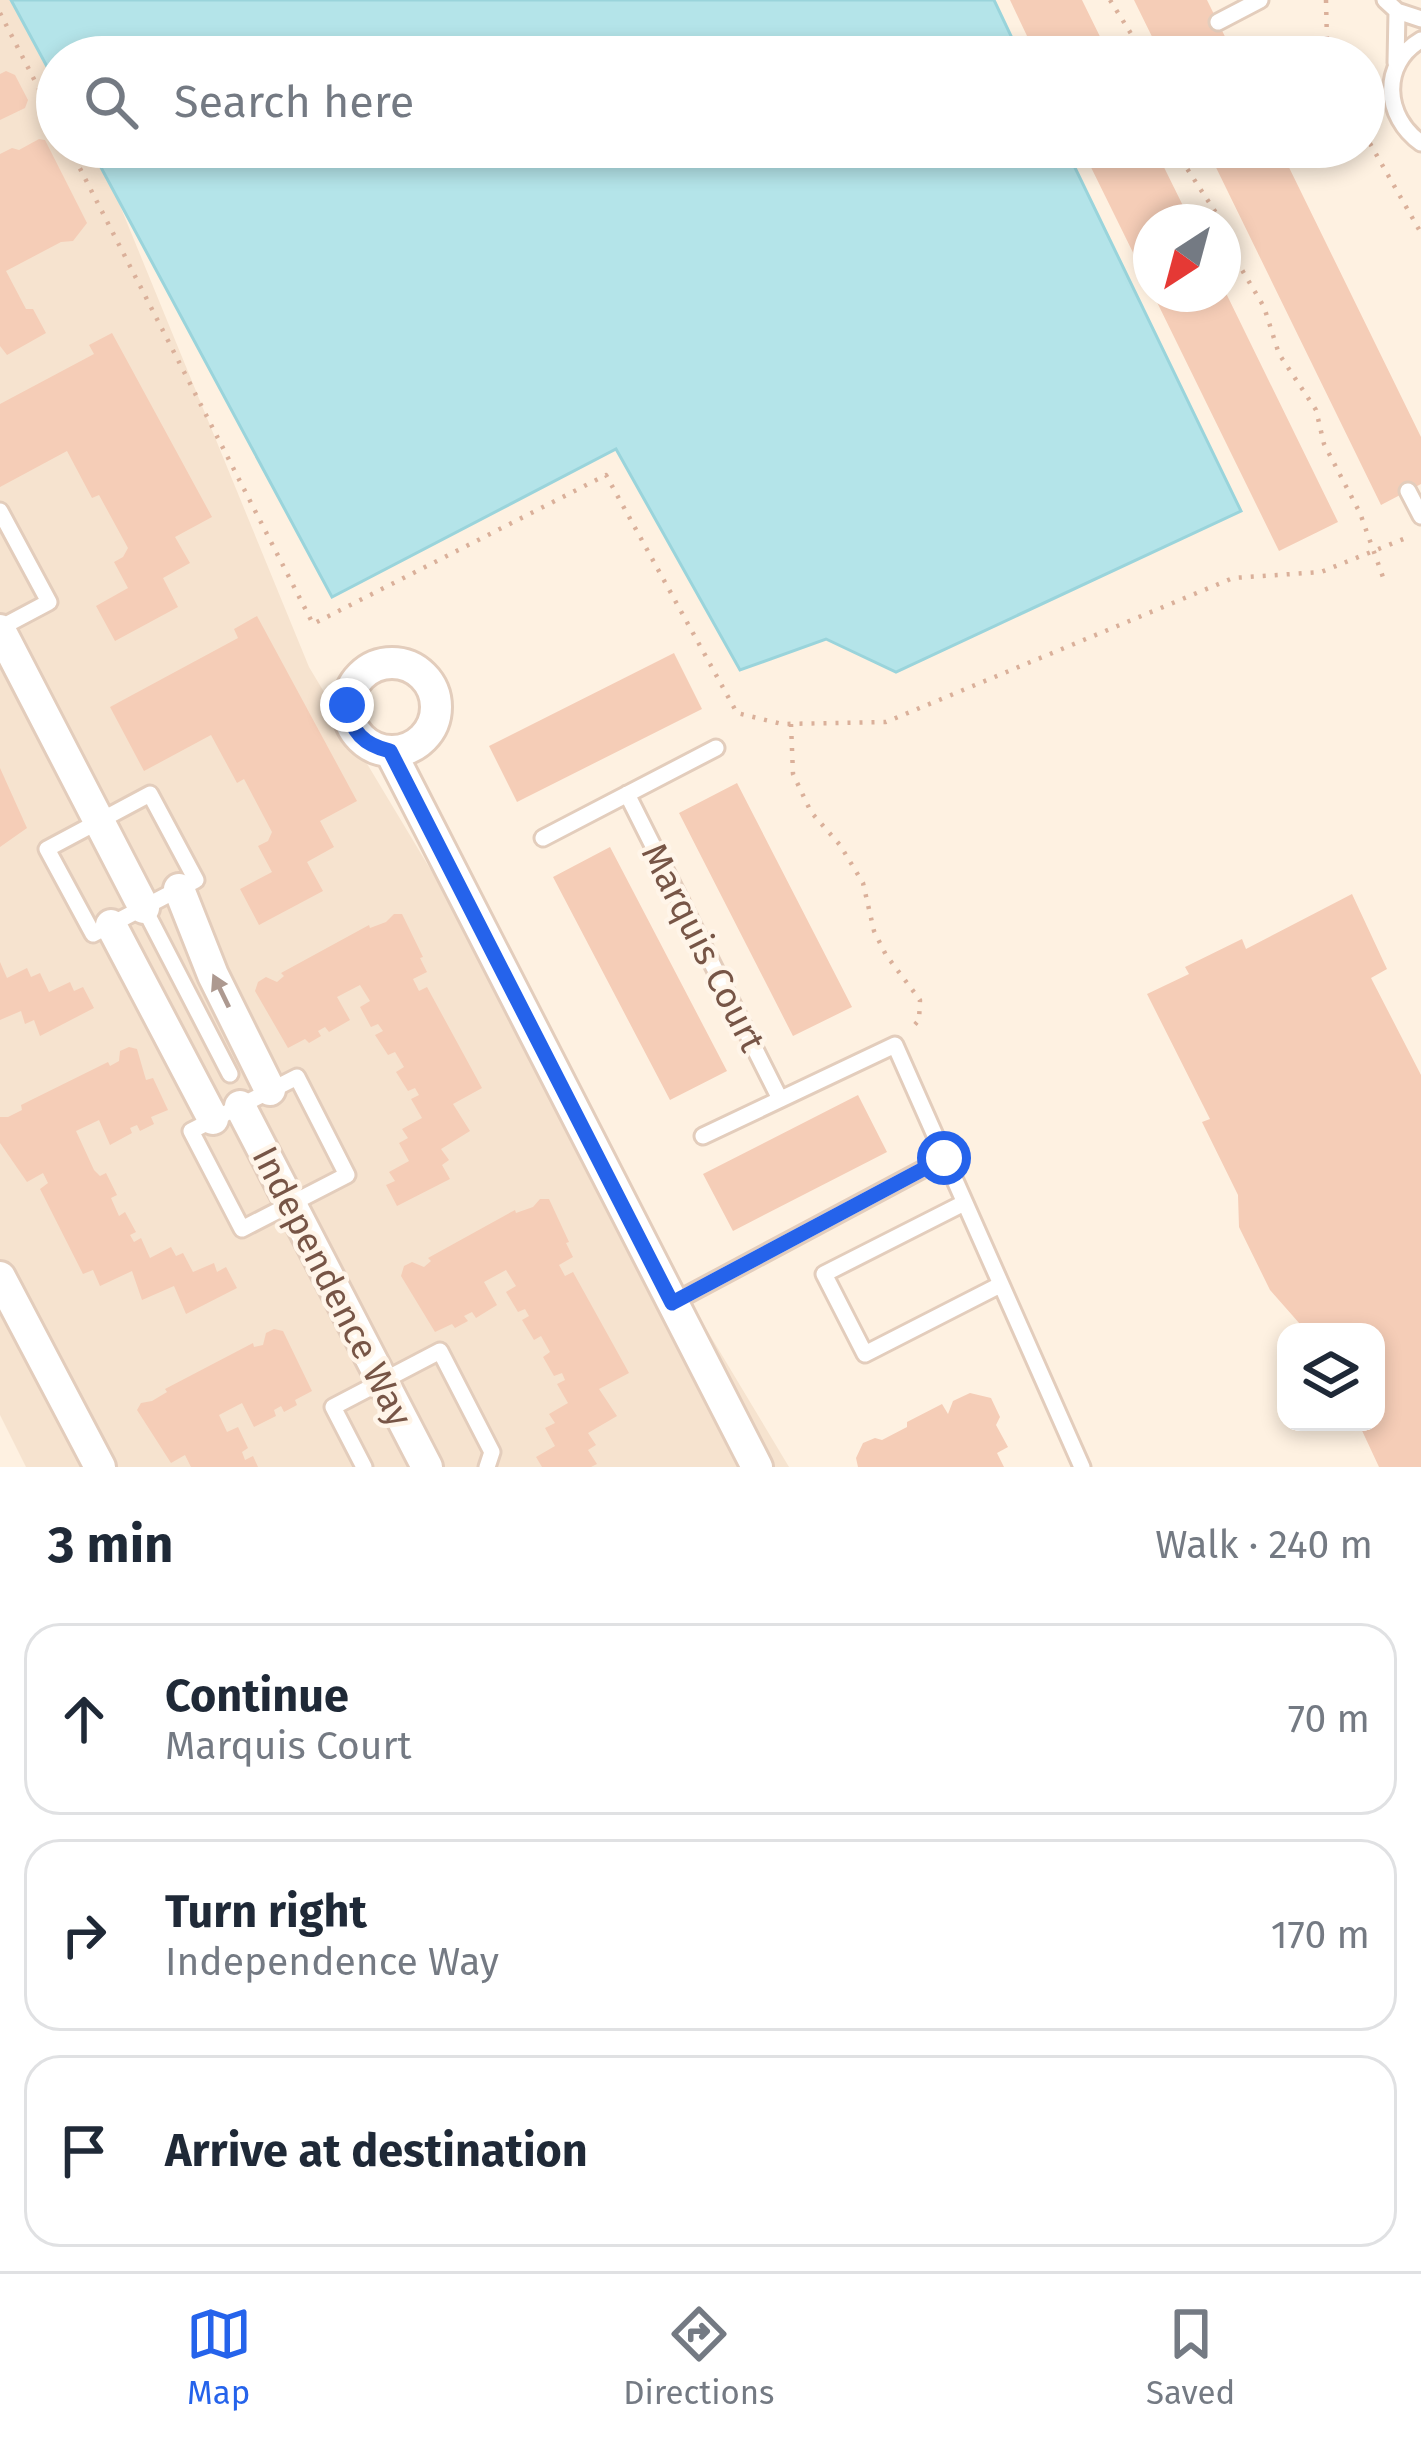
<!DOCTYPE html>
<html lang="en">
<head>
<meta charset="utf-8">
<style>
  body { margin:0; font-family:"Fira Sans",sans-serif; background:#f2f2f3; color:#1f2937 }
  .controls { position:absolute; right:36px; bottom:36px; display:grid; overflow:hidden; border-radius:24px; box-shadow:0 6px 18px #0003 }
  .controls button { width:108px; height:108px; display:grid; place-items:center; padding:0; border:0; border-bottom:3px solid #e0e1e3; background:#fff; color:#1f2937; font:60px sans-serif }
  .compass { position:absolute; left:1133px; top:204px; width:108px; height:108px; border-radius:50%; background:#fff; box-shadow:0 6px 18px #0003; rotate:216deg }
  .stop { position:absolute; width:36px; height:36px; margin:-27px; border:9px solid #2563eb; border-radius:50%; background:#fff }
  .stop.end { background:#2563eb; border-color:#fff; box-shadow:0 3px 12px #0008 }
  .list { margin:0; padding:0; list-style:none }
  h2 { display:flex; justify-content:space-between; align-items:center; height:156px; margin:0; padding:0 48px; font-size:51px }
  h2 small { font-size:39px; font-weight:400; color:#747a83 }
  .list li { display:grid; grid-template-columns:78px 1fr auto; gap:36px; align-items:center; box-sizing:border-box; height:192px; margin:0 24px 24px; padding:0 24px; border:3px solid #e0e1e3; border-radius:36px }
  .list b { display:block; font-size:45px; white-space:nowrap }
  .list p { margin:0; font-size:39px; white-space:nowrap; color:#747a83 }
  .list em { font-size:39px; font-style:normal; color:#747a83 }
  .icon { flex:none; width:66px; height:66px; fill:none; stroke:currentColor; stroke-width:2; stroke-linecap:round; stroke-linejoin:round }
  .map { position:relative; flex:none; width:1421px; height:1467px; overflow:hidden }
  .search { position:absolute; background:#fff; box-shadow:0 6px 18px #0003; left:36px; right:36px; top:36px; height:132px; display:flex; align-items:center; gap:30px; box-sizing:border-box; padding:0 42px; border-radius:66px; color:#747a83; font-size:45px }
  .sheet { height:804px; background:#fff }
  nav { display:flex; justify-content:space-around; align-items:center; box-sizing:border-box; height:168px; border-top:3px solid #e0e1e3; background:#fff; font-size:33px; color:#747a83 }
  nav a { display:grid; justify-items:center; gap:6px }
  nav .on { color:#2563eb }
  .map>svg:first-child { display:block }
  .residential { fill:#f6e3cf }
  .water { fill:#b4e4e9; stroke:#9ad4db; stroke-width:3 }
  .building { fill:#f5cdb7 }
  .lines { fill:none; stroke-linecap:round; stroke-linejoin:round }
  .lane-casing { stroke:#e3cdbc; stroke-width:21 }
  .street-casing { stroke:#e3cdbc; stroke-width:36 }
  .path { stroke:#dab09a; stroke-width:4.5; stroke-dasharray:3 9; stroke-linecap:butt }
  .lane { stroke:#fff; stroke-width:15 }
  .street { stroke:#fff; stroke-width:30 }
  .oneway { fill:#ad9990 }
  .route { stroke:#2563eb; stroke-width:15 }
  .labels { text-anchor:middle; stroke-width:9; stroke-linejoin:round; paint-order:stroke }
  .street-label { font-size:36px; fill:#775546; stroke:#fff5e9 }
</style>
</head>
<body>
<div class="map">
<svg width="1421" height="1467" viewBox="0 0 1421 1467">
  <rect width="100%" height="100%" fill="#fef1e1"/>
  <path class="residential" d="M0,0h35l22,57v90h39l213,520 480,800h-763l-26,-52z"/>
  <path class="water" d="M11,0h983l27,57h-964v28z
    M90,147h975l176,364 -345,161 -70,-33 -86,31 -124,-221 -284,148z"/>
  <path class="building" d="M1010,0h72l28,57h-73z
    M1134,0h73l28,57h-73z
    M6,71l9,4 13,25 -3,8 -25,12v-46z
    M39,139l6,1 42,83 -14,18 -12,1 -55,29 20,38h7l13,24 -39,22 -7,-9v-192l12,-6 7,2z
    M1081,147h73l37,75h-40v67z
    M1206,147h73l142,290v47l-40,21z
    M1223,287l115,235 -59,29 -126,-257h70z
    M112,333l100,184 -37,20 15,26 -27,15 15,29 -63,34 -19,-35 32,-18 -14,-26 9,-5 5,-9 -29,-53 -7,3 -25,-47 -67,36v-83l94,-50 -5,-9z
    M257,616l100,185 -37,20 14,26 -27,15 16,29 -64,34 -19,-36 32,-17 -14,-26 10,-5 4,-9 -28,-53 -7,4 -26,-48 -67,36 -34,-64 128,-69 -4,-9z
    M674,653l28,56 -185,93 -28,-56z
    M0,768l27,60 -27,19z
    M737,783l115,224 -59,29 -114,-223z
    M610,847l117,224 -57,29 -117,-223z
    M1352,894l35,75 -16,9 50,97v392h-42l-21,-45h18v-90h-69l-37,-42 -31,-63 -1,-32 -36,-73 8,-3 -63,-125 42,-20 -4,-7 57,-28 4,10z
    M394,914h8l21,43 -3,1 7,14 -14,7 6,12 8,-4 55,101 -29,16 17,27 -29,18 8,11 -7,5 8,14 -53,27 -11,-21 9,-4 -6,-9 20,-11 -10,-18 9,-5 -6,-9 20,-11 -11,-19 8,-4 -4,-7 -7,3 -12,-19 8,-5 -9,-15 -7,3 -13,-20 8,-4 -5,-7 -7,3 -11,-20 10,-6 -10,-16 -23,12 13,23 -21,12 -4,-5 -7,4 3,5 -12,7 -4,-4 -17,9 -33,-57 3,-9 8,-5 11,5 7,-6 -3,-3 88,-48 1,3 16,-6z
    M0,962l7,16 20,-10 4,9 9,-4 9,19 21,-10 4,9 9,-4 11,21 -54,28 -6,-16 -9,4 -4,-13 -21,9z
    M129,1047l8,2 9,31 7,-2 15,32 -17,7 3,7 -14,7 -3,-6 -7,3 2,5 -22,12 -11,-25 -23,11 18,39 6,6 6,-3 11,22 -6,3 8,18 6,-4 11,20 -6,3 4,7 7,-4 9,20 21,-11 5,9 7,-3 10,19 21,-9 3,9 9,-5 11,21 -51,26 -12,-28 -32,14 -10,-29 -32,15 -7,-16 -10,4 -43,-85 8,-6 -5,-10 -16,9 -27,-39v-26h8l14,-7 -1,-5 87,-43 2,4 9,-5 1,-10z
    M858,1095l29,57 -154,79 -30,-57z
    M540,1199h9l20,43 -3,1 7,14 -14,8 6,11 8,-4 56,101 -30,16 18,27 -29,17 8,12 -8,5 9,14 -6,3h-49l-6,-10 19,-11 -10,-18 10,-5 -6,-9 19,-11 -11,-19 8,-4 -3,-7 -8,3 -11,-19 7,-5 -9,-16 -7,4 -12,-20 7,-4 -4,-7 -7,3 -12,-20 10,-6 -10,-16 -22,12 13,23 -21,13 -4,-6 -8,4 4,5 -13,7 -3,-4 -17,8 -34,-56 3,-10 8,-4 12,5 7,-6 -3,-3 87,-48 1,3 17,-6z
    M274,1329l9,2 29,60 -17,9 2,5 -13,7 -3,-6 -7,4 2,6 -22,11 -12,-24 -23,12 8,17 11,-5 10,21 -6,4 3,8 8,-4 5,11h-67l-6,-12 -14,8 -34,-53 4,-7 11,-2 15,-9 -2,-3 88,-46 1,4 9,-2 3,-12z
    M970,1393l21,5 9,19 -4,8 12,22 -11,6 7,14h-146l-2,-9 7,-15 12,-5 7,2 25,-13v-5l35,-18 6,10 5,-13z"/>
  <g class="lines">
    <defs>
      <path id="lane" d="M1385,0l12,11 -1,52
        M1397,11l24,8
        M1218,22l42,-22
        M1421,40c-41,24 -37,77 0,103
        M1408,491l13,25
        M0,511l49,91 -49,26
        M150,794l46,86 -103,54 -46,-85z
        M627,794l153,305
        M543,838l173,-90
        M144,908l86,166
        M297,1077l50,98 -105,54 -51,-98z
        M703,1136l192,-91 187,422
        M964,1203l-140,71 41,80 135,-69
        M672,1303l272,-145
        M364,1467l-31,-60 107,-56 52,101 -5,15"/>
      <path id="street" d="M0,630l144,278
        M348 707a44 44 0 1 1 88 0a44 44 0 1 1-88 0Z
        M390,751l367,716
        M179,889l34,86 57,115
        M111,925l102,194
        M240,1106l187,361
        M0,1277l100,190"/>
    </defs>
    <use href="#lane" class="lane-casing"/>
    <use href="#street" class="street-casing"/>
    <path class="path" d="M1110,0l25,40 3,17
      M1326,0l1,42 6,15
      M0,13l57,111
      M1364,133l57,100
      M69,147l244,477 293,-149 131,238 45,11 104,-2 347,-144 88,-6 90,-36
      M1181,147l1,14 40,61
      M1223,227l6,21 35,59 15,47 37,56 8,34 36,69 24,67
      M791,724l2,50 18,38 29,33 23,38 11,48 12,24 34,45 -1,20 -10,11"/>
    <use href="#lane" class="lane"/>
    <use href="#street" class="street"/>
  </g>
  <defs><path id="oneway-solid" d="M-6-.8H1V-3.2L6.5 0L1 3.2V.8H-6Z" transform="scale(3)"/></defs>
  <use class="oneway" href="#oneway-solid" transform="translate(221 991) rotate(-116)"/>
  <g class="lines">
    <path class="route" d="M347,705c4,27 17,40 43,46l282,552 272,-145"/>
  </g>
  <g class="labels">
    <g class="street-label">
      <text transform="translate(704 947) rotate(63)" y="13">Marquis Court</text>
      <text transform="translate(333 1286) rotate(63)" y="13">Independence Way</text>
    </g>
  </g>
</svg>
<div class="controls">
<button><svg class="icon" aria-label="layers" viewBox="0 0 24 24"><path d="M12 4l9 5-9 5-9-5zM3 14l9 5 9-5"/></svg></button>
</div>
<svg class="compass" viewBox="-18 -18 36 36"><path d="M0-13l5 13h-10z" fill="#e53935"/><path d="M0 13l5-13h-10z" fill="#747a83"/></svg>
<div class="stop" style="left:944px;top:1158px"></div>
<div class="stop end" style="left:347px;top:705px"></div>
<div class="search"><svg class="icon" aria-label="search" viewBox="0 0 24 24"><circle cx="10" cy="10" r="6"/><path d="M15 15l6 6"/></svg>Search here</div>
</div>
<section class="sheet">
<h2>3 min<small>Walk · 240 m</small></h2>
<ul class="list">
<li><svg class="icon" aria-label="ahead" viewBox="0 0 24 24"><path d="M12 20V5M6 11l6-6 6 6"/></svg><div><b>Continue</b><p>Marquis Court</p></div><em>70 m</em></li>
<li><svg class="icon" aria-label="right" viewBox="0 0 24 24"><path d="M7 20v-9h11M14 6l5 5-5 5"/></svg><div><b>Turn right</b><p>Independence Way</p></div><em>170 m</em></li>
<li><svg class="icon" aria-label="arrive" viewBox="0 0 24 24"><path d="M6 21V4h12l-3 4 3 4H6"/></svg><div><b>Arrive at destination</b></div></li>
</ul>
</section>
<nav>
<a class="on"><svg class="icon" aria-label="map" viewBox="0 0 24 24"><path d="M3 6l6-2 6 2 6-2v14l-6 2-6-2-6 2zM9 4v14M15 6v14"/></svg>Map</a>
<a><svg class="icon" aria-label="directions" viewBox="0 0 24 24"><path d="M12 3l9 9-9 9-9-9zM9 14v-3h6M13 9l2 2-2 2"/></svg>Directions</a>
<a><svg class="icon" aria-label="saved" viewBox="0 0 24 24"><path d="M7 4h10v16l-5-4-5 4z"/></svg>Saved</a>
</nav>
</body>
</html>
